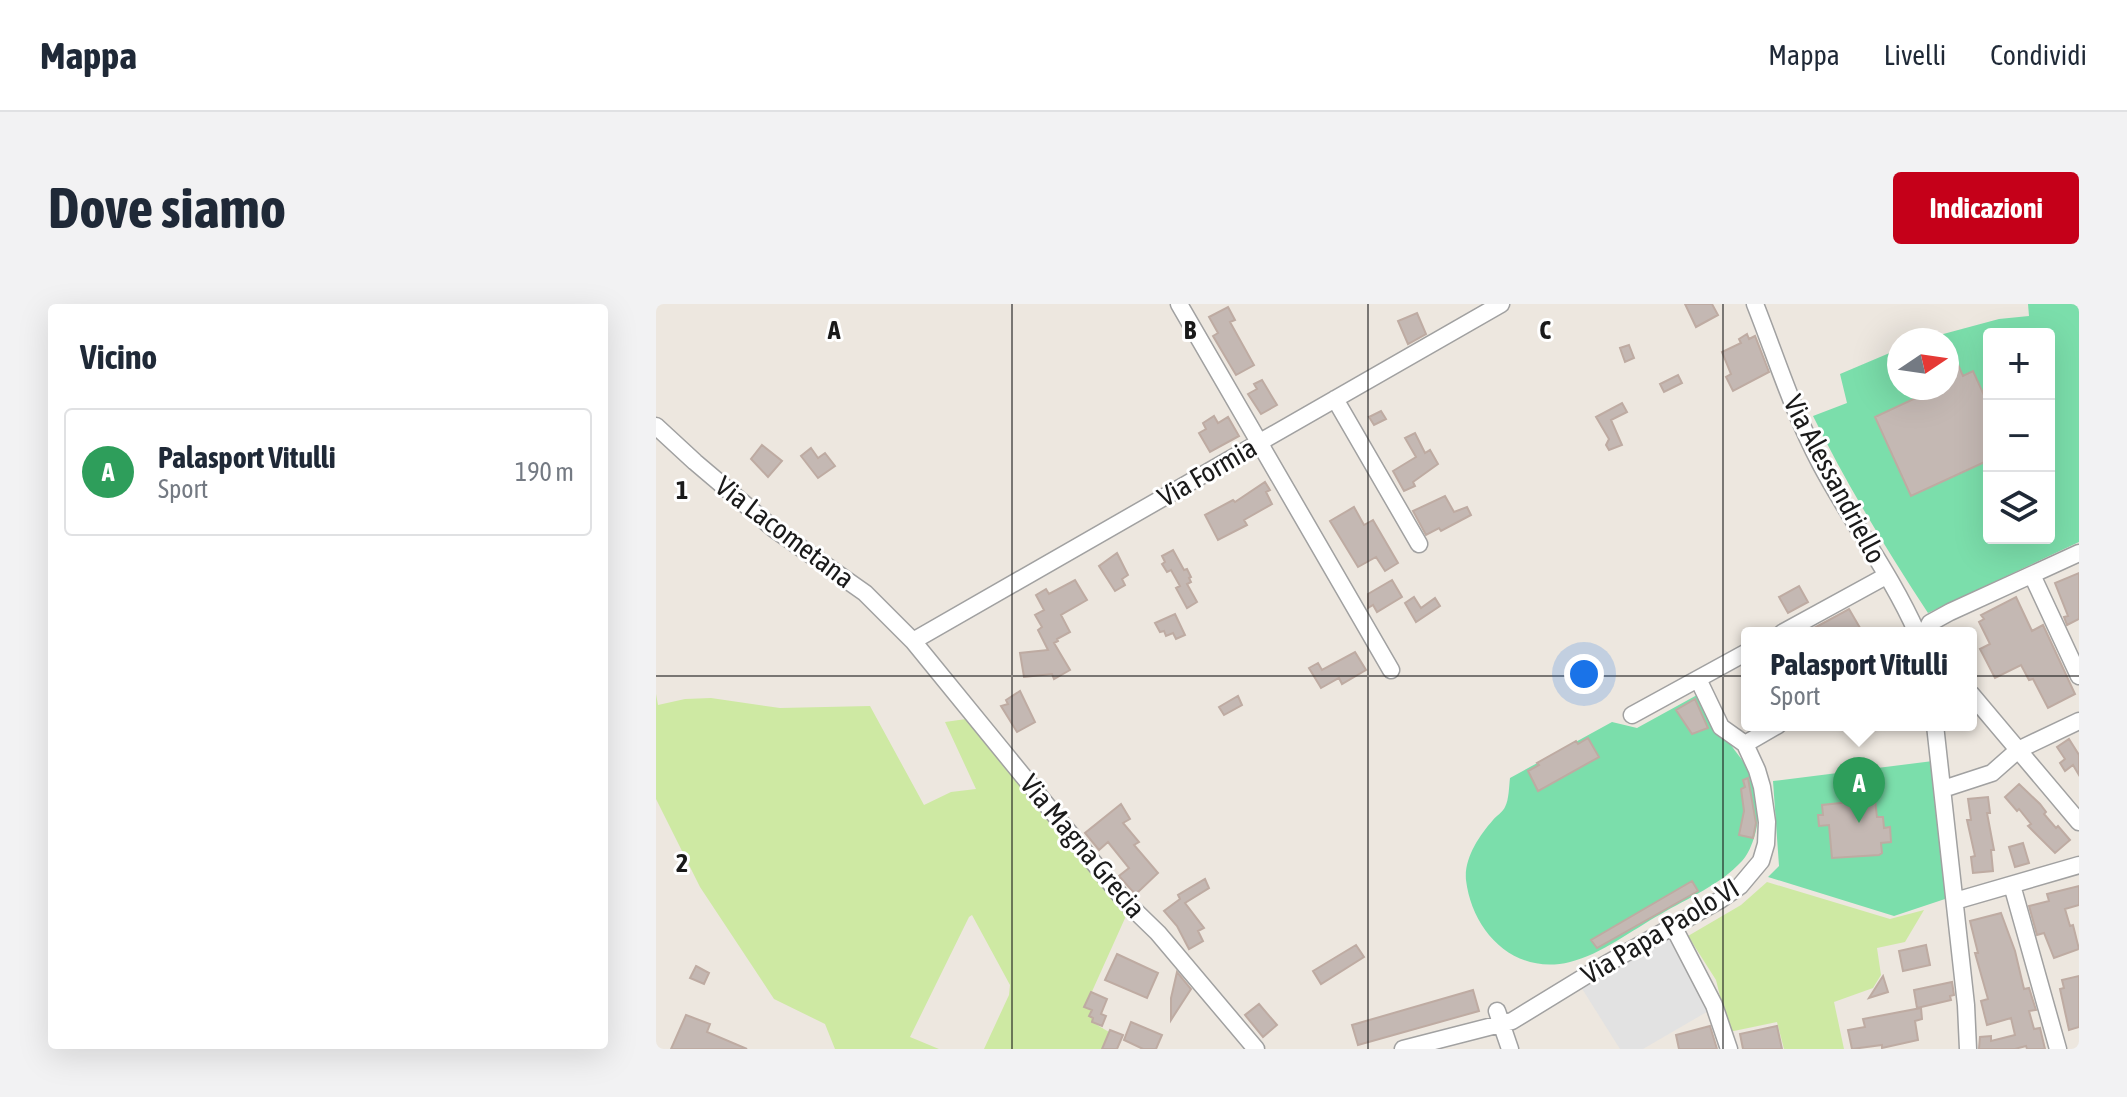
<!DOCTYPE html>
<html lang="it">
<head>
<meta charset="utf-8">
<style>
  body { margin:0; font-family:"Asap Condensed",sans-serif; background:#f2f2f3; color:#1f2937 }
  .controls { position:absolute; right:24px; top:24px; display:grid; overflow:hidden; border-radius:8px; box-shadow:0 8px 32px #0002 }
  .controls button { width:72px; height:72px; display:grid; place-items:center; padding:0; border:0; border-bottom:2px solid #e0e1e3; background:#fff; color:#1f2937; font:40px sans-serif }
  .compass { position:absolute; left:1231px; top:24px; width:72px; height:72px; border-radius:50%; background:#fff; box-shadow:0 8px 32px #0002; rotate:77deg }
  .you { position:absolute; left:928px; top:370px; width:28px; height:28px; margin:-20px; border:6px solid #fff; border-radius:50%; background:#1a73e8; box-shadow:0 0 0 12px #1a73e833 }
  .badge { display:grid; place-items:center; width:52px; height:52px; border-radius:50%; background:#c50019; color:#fff; font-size:26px; font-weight:700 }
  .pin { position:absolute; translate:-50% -66px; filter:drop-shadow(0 2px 4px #0008) }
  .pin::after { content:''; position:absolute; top:42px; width:28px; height:24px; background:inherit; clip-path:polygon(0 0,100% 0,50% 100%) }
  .popup { position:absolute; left:1085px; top:323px; width:236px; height:104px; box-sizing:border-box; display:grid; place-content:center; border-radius:8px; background:#fff; filter:drop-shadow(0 2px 6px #0005); font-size:26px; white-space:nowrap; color:#747a83 }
  .popup b { font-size:30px; color:#1f2937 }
  .popup::after { content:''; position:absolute; left:50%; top:100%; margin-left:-16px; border:16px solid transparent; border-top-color:#fff }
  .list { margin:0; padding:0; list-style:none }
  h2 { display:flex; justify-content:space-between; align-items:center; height:104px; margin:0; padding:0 32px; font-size:34px }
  h2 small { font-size:26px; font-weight:400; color:#747a83 }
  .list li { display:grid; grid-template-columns:52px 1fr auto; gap:24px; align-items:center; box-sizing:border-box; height:128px; margin:0 16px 16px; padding:0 16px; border:2px solid #e0e1e3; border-radius:8px }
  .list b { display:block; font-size:30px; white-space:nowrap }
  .list p { margin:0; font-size:26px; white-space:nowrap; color:#747a83 }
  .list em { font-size:26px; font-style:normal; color:#747a83 }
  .icon { flex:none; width:44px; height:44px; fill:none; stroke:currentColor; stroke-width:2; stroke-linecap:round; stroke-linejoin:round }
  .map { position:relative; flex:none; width:1423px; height:745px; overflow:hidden; border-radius:8px }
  header { display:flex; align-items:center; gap:48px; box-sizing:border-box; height:112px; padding:0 40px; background:#fff; border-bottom:2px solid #e0e1e3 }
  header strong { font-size:38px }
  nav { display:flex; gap:44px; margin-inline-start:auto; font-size:28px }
  .intro { display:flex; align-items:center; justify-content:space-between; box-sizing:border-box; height:192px; padding:0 48px }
  h1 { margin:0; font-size:56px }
  .button { padding:20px 36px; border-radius:8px; background:#c50019; color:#fff; font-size:28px; font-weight:700 }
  main { display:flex; gap:48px; padding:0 48px }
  aside { flex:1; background:#fff; border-radius:8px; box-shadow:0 8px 32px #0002 }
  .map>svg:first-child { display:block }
  .grass { fill:#cee9a3 }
  .pitch { fill:#7bdeab; fill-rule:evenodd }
  .parking { fill:#e2e2e2 }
  .building { fill:#c4b8b3; stroke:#beaba2; stroke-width:2 }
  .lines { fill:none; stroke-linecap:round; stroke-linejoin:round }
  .minor-casing { stroke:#a1a1a1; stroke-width:19 }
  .minor { stroke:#fff; stroke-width:16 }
  .grid { fill:none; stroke:#1a1a1a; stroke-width:2; stroke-opacity:0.55 }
  .labels { text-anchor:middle; stroke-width:6; stroke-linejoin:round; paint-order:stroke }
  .street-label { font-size:28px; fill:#1a1a1a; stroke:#fff }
  .grid-label { font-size:26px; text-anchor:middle; font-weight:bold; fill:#1a1a1a; stroke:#fff; stroke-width:6; stroke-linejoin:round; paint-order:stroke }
</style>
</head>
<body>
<header>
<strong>Mappa</strong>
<nav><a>Mappa</a><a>Livelli</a><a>Condividi</a></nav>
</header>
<div class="intro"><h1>Dove siamo</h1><a class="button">Indicazioni</a></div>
<main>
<aside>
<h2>Vicino<small></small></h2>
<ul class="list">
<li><span class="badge" style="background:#2e9e5b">A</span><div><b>Palasport Vitulli</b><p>Sport</p></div><em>190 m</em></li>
</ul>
</aside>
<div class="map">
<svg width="1423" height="745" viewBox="0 0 1423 745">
  <rect width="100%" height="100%" fill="#ede7df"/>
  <path class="grass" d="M0,390l2,11 27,-6 26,-1 69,10 90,-2 54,99 27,-13 25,-3 -31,-67 28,-4 127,160 26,38 -41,91 7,3v12l17,10 -7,17h-118l25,-54 1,-10 -38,-70 -3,2 -59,120 29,12h-104l-10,-25 -51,-25 -74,-112 -44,-88z
    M1111,578l123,37 34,-9 -19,32 -28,6 4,27 -8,13 -39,14 10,47h-60l-7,-27 -48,10 -13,-52 -28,-44 53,-31z"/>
  <path class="pitch" d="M1372,0h51v238l-151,71c-42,-64 -81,-128 -115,-197l34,-13 -7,-29 59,-25v39h48v-48h-26l78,-21 30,-3zM1333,30h60v204h-60z
    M1041,391c9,13 17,27 27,40 19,29 33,36 34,75 1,16 -6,40 -16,51 -22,24 -54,37 -81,53 -29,16 -59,40 -91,48 -56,14 -98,-31 -104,-82 -2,-22 13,-44 27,-60 3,-4 10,-8 12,-13 4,-7 4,-21 5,-29l102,-56 25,6z
    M1277,457l18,136 -57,19 -126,-39 11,-11 -6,-85z"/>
  <path class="parking" d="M1014,632l40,74 -67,39h-23l-39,-62z"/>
  <path class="building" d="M1029,0h27l6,11 -22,12z
    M572,3l7,13 -5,2 24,43 -18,10 -23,-39 5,-3 -9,-16z
    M761,9l9,21 -18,10 -10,-23z
    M1091,30l2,5 6,-3 14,36 -36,19 -7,-14 5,-3 -9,-22 19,-9 -2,-4z
    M1291,36l16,36 10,-5 16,35v54l-78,36 -36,-79 62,-29h10z
    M973,41l5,13 -9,4 -5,-14z
    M1022,71l4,8 -18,9 -4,-8z
    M606,76l15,25 -16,9 -13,-20 9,-5 -3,-5z
    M966,99l5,9 -16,8 11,25 -13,5 -3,-5 3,-6 -13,-22z
    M725,107l5,8 -12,6 -5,-8z
    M558,112l4,7 10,-6 11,19 -29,16 -11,-19 7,-4 -3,-6z
    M759,129l10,20 5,-3 8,14 -25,18 2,4 -11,5 -11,-20 23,-14 -11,-19z
    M106,141l20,16 -14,16 -17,-18z
    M155,144l7,10 7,-5 10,13 -17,12 -17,-22z
    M609,178l5,8 -4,2 6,12 -28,16 3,5 -29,15 -13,-25 28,-15 2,2z
    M789,192l9,16 13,-5 4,8 -30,16 -2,-3 -13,7 -13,-24z
    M698,203l10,18 9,-5 25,43 -13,8 -9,-14 -18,10 -28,-46z
    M517,246l11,20 3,-1 4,8 -2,1 2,4 -4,2 10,18 -10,6 -11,-20 4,-2 -9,-16 -4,2 -5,-8 3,-2 -3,-6z
    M461,249l11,22 -6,4 3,6 -10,6 -16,-25z
    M1423,269v46l-12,6 -3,-8 4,-1 -13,-33z
    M419,276l12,20 -26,15 9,17 -13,7 1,2 -4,2 16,27 -16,9 -2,-5 -28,3 -4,-24 28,-3 -10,-20 4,-3 -7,-12 9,-5 -8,-15 10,-6 3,5z
    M736,276l10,17 -25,15 -4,-7 -5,3v-14z
    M1143,282l9,16 -20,11 -9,-16z
    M758,293l7,11 14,-10 5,8 -24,16 -11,-19z
    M1360,293l16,34 11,-6 32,69 -27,14 -15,-29 -4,1 -8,-15 -26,13 -15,-29 10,-5 -11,-22 5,-3 -3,-4z
    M1193,305l14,24h-58z
    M519,310l10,21 -9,4 -3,-6 -7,3 -2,-5 -4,1 -5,-9z
    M699,348l11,18 -24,14 -3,-6 -18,10 -12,-20 9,-5 4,7z
    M364,387l15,31 -18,10 -16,-26 7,-2 -2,-4z
    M582,392l4,9 -18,10 -5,-8z
    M1039,395l13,29 -16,6 -16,-24z
    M932,434l11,19 -61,34 -10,-20 11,-6 -2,-2 39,-22 2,3z
    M1413,435l10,16v20l-6,-10 -8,6 -5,-8 5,-4 -8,-12z
    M1092,474l8,45 -3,15 -14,-3 5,-24 -3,-22 4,-2 -2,-7z
    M1363,480l21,20 6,8 -2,2 12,14 2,-2 12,14 -15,13 -27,-27 3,-2 -12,-15 -2,2 -12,-14z
    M1218,486l3,27h6l1,11 6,-1 1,15 -10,1 1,10 -3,2 -47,3 -3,-33 -10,1 -1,-11h5l-1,-10 37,-4 -1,-10z
    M1332,493l2,16h-3l7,37h-3l2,21 -20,2 -2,-16 4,-1 -8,-36h4l-3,-21z
    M465,500l9,15 -7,4 16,19 -5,3 24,28 -21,20h-3l-15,-17 10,-8 -21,-26 -9,8 -14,-17z
    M1367,539l6,20 -14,4 -6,-20z
    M549,575l4,9 -24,15 19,25 -6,3 5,10 -14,8 -12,-23 -13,-15 16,-12 -2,-4z
    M1036,577l6,10 -101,57 -6,-8z
    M1423,582v19l-14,4 5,17 3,-1 6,24 -25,9 -10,-25 -7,2 -8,-29 20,-5 -2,-7z
    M1345,609l14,38 9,38 5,-1 7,22 -7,1 5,18 6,-1 5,21h-18l-1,-3 -11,3h-36l1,-12 11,-1v5l24,-6 -4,-17 -24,7 -6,-24 7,-2 -13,-46h3l-8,-32z
    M700,641l8,12 -43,27 -8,-13z
    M1270,641l4,20 -27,6 -4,-20z
    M461,650l41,19 -11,25 -42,-18z
    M40,662l13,7 -5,11 -14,-6z
    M521,668l14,17 -20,31v-22z
    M1227,672l5,16 -19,6z
    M1423,672v51l-10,3 -9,-41 4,-1 -2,-8z
    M1296,678l2,13 -4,1 1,4 -34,8 -3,-18z
    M817,686l6,21 -121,34 -6,-20z
    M435,688l16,7 -6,15 5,2 -4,10 -10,-4 1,-4 -4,-2 3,-6 -8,-3z
    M603,700l18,21 -14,12 -18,-22z
    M1265,704l1,11 -7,2 3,19 -36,8v-3l-30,4 -4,-19 17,-3 -2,-8z
    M30,711l24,9 -3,8 40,17h-76z
    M475,718l31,13 -6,14h-13l-19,-9z
    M1054,722l7,23h-38l-3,-14z
    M1121,722l5,23h-39l-3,-15z
    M454,726l13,5 -6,14h-15z"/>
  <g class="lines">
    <defs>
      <path id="minor" d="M523,0l212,366
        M1099,0c21,53 38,108 65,159 30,57 71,111 97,170
        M679,95l84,145
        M0,122l39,36 79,67 91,64 48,48 212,260 33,32 98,116
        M1376,271l47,101
        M1126,329l104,-57
        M1269,329l5,-10 20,-11 129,-59
        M257,337l588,-337
        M1315,390l108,128
        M976,411l115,-63
        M1279,421l31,280 2,44
        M1089,440l33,-19
        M1287,485l49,-16 26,-23 61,-29
        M1356,581l46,164
        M1299,597l124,-36
        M1017,622l41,79 15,44
        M841,707l13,38
        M747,745l109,-28 80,-49 128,-72 20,-14 21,-25 5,-17 1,-22 -5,-35 -5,-17 -12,-26 -24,-17 -23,-48"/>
    </defs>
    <use href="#minor" class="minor-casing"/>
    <use href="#minor" class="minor"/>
  </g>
  <path class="grid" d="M356,0v745M712,0v745M1067,0v745M0,372h1423"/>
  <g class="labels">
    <g class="street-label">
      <text transform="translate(551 168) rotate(-30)" y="10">Via Formia</text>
      <text transform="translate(1179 175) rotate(62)" y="10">Via Alessandriello</text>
      <text transform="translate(129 228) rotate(37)" y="10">Via Lacometana</text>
      <text transform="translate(427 542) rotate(50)" y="10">Via Magna Grecia</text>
      <text transform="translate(1004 627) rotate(-31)" y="10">Via Papa Paolo VI</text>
    </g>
  </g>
  <g class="grid-label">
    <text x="178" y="35">A</text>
    <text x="534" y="35">B</text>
    <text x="889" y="35">C</text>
    <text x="26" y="195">1</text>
    <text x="26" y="568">2</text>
  </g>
</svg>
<div class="controls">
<button>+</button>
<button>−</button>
<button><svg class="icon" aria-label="layers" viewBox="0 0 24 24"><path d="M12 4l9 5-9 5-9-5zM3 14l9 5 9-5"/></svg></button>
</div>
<svg class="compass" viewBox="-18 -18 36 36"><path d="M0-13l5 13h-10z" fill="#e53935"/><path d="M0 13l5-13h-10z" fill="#747a83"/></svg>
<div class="you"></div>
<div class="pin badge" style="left:1203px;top:519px;background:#2e9e5b">A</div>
<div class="popup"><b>Palasport Vitulli</b>Sport</div>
</div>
</main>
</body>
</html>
